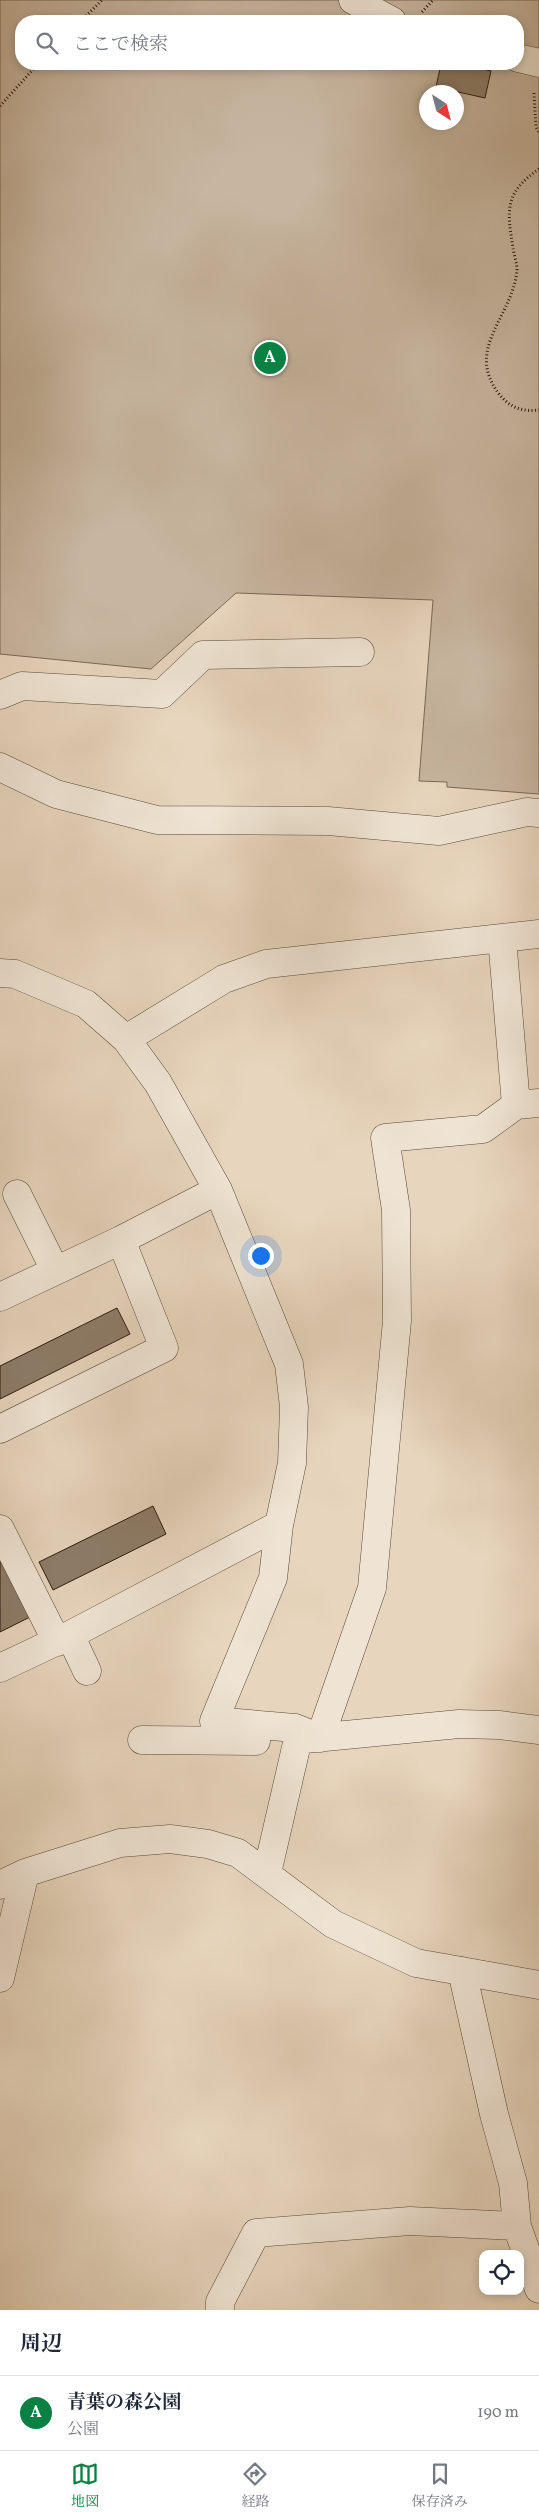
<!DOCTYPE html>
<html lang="ja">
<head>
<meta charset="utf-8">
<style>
  body { margin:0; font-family:Vollkorn,"Noto Serif JP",serif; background:#f2f2f3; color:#1f2937 }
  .controls { position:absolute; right:15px; bottom:15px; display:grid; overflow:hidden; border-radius:10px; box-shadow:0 2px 8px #0003 }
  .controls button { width:45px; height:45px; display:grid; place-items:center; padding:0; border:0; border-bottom:1px solid #e0e1e3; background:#fff; color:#1f2937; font:25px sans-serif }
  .compass { position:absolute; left:419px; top:85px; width:45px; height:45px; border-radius:50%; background:#fff; box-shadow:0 2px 8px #0003; rotate:144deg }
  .you { position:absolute; left:260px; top:1255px; width:18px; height:18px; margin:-12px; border:4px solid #fff; border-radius:50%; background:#1a73e8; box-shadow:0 0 0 8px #1a73e833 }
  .badge { display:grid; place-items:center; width:32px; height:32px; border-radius:50%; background:#0b8043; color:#fff; font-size:16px; font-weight:700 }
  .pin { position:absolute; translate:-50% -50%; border:2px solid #fff; box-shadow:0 1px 5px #0006 }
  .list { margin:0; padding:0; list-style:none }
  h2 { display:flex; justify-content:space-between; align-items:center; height:65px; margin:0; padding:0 20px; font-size:21px }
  h2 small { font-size:16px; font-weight:400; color:#747a83 }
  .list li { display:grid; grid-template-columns:32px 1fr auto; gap:15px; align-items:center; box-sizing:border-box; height:75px; padding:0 20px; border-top:1px solid #e0e1e3 }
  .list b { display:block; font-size:19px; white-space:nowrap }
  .list p { margin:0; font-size:16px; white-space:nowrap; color:#747a83 }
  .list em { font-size:16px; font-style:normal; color:#747a83 }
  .icon { flex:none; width:28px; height:28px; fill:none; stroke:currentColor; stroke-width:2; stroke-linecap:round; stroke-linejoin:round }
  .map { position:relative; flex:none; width:539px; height:2310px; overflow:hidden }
  .search { position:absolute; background:#fff; box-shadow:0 2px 8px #0003; left:15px; right:15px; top:15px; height:55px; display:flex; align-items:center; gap:12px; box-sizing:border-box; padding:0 18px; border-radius:20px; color:#747a83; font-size:19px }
  .sheet { height:140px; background:#fff }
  nav { display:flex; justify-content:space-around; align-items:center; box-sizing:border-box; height:70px; border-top:1px solid #e0e1e3; background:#fff; font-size:14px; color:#747a83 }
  nav a { display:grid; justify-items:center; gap:2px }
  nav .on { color:#0b8043 }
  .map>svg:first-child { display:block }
  .green { fill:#c7b59f; stroke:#796856; fill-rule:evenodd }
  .building { fill:#8d7c68; stroke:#2b1b0c }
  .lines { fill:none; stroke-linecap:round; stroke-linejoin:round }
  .minor-casing { stroke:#5a4a38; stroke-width:29 }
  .path { stroke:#2b1b0c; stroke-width:3; stroke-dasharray:1 2.5; stroke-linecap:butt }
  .minor { stroke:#efe4d4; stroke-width:28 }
</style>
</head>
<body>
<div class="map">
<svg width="539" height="2310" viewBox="0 0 539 2310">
  <rect width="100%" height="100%" fill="#e7d5bd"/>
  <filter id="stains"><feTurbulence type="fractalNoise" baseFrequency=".004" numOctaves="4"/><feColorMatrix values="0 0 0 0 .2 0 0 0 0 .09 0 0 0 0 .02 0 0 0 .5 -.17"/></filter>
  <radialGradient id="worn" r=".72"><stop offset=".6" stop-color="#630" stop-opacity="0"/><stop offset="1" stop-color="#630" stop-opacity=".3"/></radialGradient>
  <path class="green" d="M0,0h539v794l-92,-7v-5l-28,-1 14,-181 -197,-7 -85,76 -151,-15zM21,21h497v43h-497zM426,92h30v30h-30z"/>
  <path class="building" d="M441,64h20l30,7 -6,27 -49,-11z
    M117,1308l13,26 -130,65v-33z
    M153,1506l13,28 -113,56 -14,-28z
    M0,1550l32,66 -32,16z"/>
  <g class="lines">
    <defs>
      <path id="minor" d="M353,0l39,21
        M518,58l21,5
        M0,695l22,-9 140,8 41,-39 157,-3
        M0,767l56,27 101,26 171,1 111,10 88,-19 12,1
        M502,938l14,167 23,-2
        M0,973l15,1 71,30 40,35 32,44 60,107 71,174 5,43 -2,56 -13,62 -6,53 -59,143 81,7 25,10 52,-150 25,-267 -1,-111 -11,-72 98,-9 33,-24
        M126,1039l98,-60 42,-15 273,-30
        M17,1194l38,76
        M0,1297l121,-57 97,-50
        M0,1429l164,-81 -43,-108
        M0,1529l57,113
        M0,1668l70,-33
        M87,1671l-17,-36 209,-110
        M304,1739l155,-15 40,1 40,5
        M142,1740l114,1
        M267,1873l31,-134
        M0,1885l25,-12 95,-30 50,-4 38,5 30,9 95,71 83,39 123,22
        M462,1971l32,143 19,69 4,43 22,63
        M0,1978l25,-105
        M220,2310v-8l36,-69 154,-12 107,5"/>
    </defs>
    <use href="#minor" class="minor-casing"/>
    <path class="path" d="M422,12l11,-12
      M81,21l21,-21
      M534,93l2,34 3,6
      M0,106l38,-42
      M539,169c-35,24 -32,41 -26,79 1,7 4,15 4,22 -4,47 -53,78 -18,124 11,14 24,18 40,16"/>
    <use href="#minor" class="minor"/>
  </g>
  <rect width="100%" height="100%" filter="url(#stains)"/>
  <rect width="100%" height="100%" fill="url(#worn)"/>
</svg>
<div class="controls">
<button><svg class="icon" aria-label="locate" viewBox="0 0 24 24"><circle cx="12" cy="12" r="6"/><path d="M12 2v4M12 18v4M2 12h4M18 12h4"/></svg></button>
</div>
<svg class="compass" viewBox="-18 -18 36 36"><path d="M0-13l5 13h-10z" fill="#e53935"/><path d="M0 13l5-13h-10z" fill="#747a83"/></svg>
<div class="you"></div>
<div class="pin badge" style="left:270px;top:358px">A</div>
<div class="search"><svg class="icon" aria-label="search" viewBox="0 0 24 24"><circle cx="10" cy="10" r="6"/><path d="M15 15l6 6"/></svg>ここで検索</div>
</div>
<section class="sheet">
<h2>周辺<small></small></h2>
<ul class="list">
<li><span class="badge">A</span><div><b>青葉の森公園</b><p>公園</p></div><em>190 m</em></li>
</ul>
</section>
<nav>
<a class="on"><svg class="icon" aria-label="map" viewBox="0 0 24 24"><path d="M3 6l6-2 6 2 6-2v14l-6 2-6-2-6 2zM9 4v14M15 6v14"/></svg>地図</a>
<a><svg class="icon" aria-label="directions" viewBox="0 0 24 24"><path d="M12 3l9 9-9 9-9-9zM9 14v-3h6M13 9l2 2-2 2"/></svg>経路</a>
<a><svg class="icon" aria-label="saved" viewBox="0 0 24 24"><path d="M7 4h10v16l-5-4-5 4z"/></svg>保存済み</a>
</nav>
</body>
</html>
